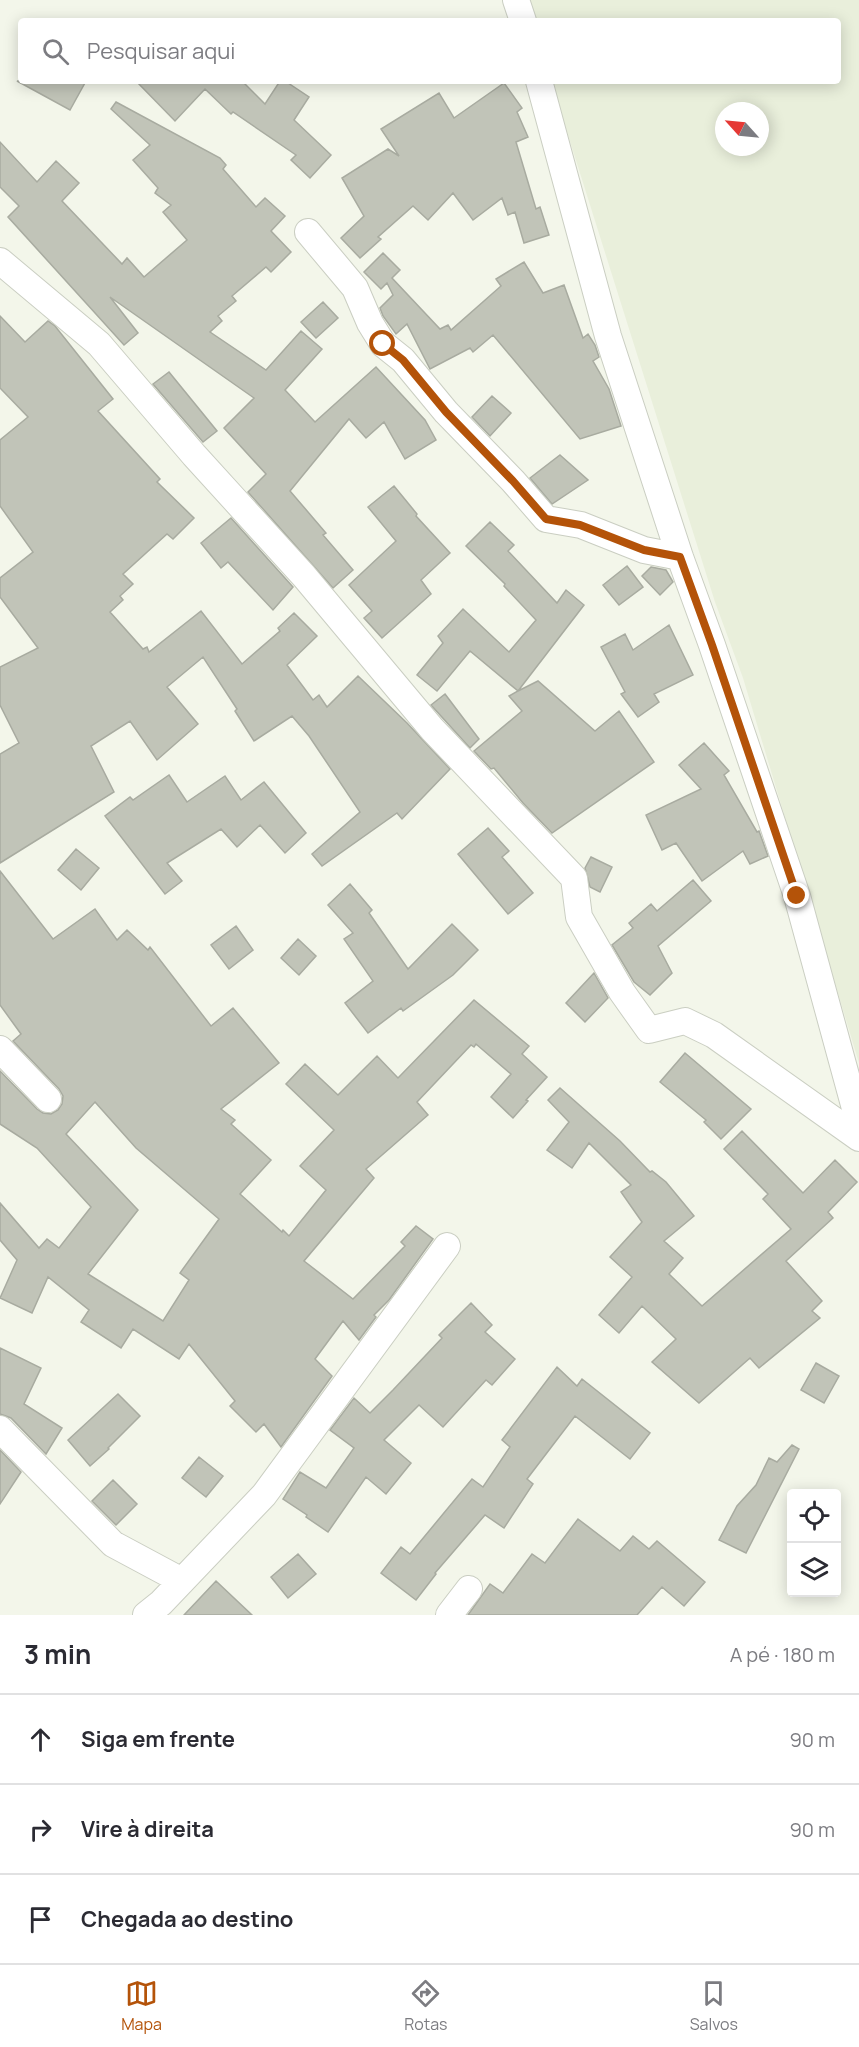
<!DOCTYPE html>
<html lang="pt">
<head>
<meta charset="utf-8">
<style>
  body { margin:0; font-family:Manrope,sans-serif; background:#f2f2f3; color:#2b2b33 }
  .controls { position:absolute; right:18px; bottom:18px; display:grid; overflow:hidden; border-radius:6px; box-shadow:0 3px 15px #0003 }
  .controls button { width:54px; height:54px; display:grid; place-items:center; padding:0; border:0; border-bottom:2px solid #e1e1e2; background:#fff; color:#2b2b33; font:30px sans-serif }
  .compass { position:absolute; left:715px; top:102px; width:54px; height:54px; border-radius:50%; background:#fff; box-shadow:0 3px 15px #0003; rotate:297deg }
  .stop { position:absolute; width:18px; height:18px; margin:-14px; border:4px solid #b45309; border-radius:50%; background:#fff }
  .stop.end { background:#b45309; border-color:#fff; box-shadow:0 2px 6px #0008 }
  .list { margin:0; padding:0; list-style:none }
  h2 { display:flex; justify-content:space-between; align-items:center; height:78px; margin:0; padding:0 24px; font-size:26px }
  h2 small { font-size:20px; font-weight:400; color:#7c7c81 }
  .list li { display:grid; grid-template-columns:39px 1fr auto; gap:18px; align-items:center; box-sizing:border-box; height:90px; padding:0 24px; border-top:2px solid #e1e1e2 }
  .list b { display:block; font-size:22px; white-space:nowrap }
  .list em { font-size:20px; font-style:normal; color:#7c7c81 }
  .icon { flex:none; width:33px; height:33px; fill:none; stroke:currentColor; stroke-width:2; stroke-linecap:round; stroke-linejoin:round }
  .map { position:relative; flex:none; width:859px; height:1615px; overflow:hidden }
  .search { position:absolute; background:#fff; box-shadow:0 3px 15px #0003; left:18px; right:18px; top:18px; height:66px; display:flex; align-items:center; gap:15px; box-sizing:border-box; padding:0 21px; border-radius:6px; color:#7c7c81; font-size:22px }
  .sheet { height:348px; background:#fff }
  nav { display:flex; justify-content:space-around; align-items:center; box-sizing:border-box; height:84px; border-top:2px solid #e1e1e2; background:#fff; font-size:16px; color:#7c7c81 }
  nav a { display:grid; justify-items:center; gap:3px }
  nav .on { color:#b45309 }
  .map>svg:first-child { display:block }
  .built { fill:#e9efdb; fill-rule:evenodd }
  .building { fill:#c1c4b8; stroke:#a8aba0; stroke-width:1.5; fill-rule:evenodd }
  .lines { fill:none; stroke-linecap:round; stroke-linejoin:round }
  .minor-casing { stroke:#cacec2; stroke-width:28 }
  .minor { stroke:#fff; stroke-width:26 }
  .route { stroke:#b45309; stroke-width:8 }
</style>
</head>
<body>
<div class="map">
<svg width="859" height="1615" viewBox="0 0 859 1615">
  <rect width="100%" height="100%" fill="#f3f6ea"/>
  <path class="built" d="M528,0h331v1063l-116,-385 -28,-76 -164,-521h287v-60h-304zM724,111h36v36h-36z"/>
  <path class="building" d="M17,81h69l-16,29z
    M136,81h106l23,23 15,-23h5l24,16 -15,23 37,35 -21,23 -19,-18 5,-5 -63,-43 -2,2 -26,-25 -30,32z
    M504,83l18,25 -5,4 11,25 -12,5 20,67 4,-2 9,28 -25,8 -9,-31 -7,3 -6,-17 -29,22 -20,-27 -25,27 -15,-14 -35,31 3,2 -21,19 -19,-20 23,-22 -22,-38 46,-29 11,7 -18,-27 58,-36 15,25z
    M116,102l104,56 6,7 -3,4 33,38 9,-9 20,18 -14,15 20,21 -20,20 -5,-5 -34,29 4,5 -18,15 4,5 -12,11 56,38 35,-39 21,18 -37,41 30,32 61,-55 49,53 11,20 -31,19 -21,-37 -18,16 -17,-19 -59,72 36,42 -3,2 30,35 -20,18 -85,-96 18,-18 -42,-46 30,-30 -144,-101 28,36 -14,12 -116,-128 11,-11 -19,-19v-45l37,40 19,-21 23,22 -17,18 60,63 5,-6 17,19 43,-37 -24,-28 8,-7 -16,-12 3,-5 -25,-28 17,-15 -39,-36z
    M383,253l17,17 -8,8 48,51 8,-4 3,5 50,-44 -5,-7 28,-17 19,31 21,-8 19,53 5,-4 7,11 4,12 -6,4 16,28 12,37 -41,13 -87,-104 -20,17 -3,-4 -40,21 -23,-45 -11,10 -13,-18 -3,-8 13,-13 -6,-12 -6,6 -17,-17z
    M323,302l15,16 -22,20 -15,-16z
    M0,316l25,26 23,-21 7,5 58,73 -15,12 62,68 -3,3 37,36 -21,21 -6,-5 -44,40 10,10 -13,12 3,4 -13,12 33,37 4,-2 2,5 52,-41 41,53 38,-33 -2,-3 16,-15 23,23 -30,29 26,35 6,-5 8,12 31,-31 49,47 43,46 -48,50 -5,-6 -75,53 -10,-12 48,-42 -51,-76 -17,-20 -38,25 -19,-30 2,-2 -34,-52 -36,30 31,37 -41,36 -27,-39 -39,25 23,46 -114,71v-109l19,-11 -19,-38v-38l38,-19 -38,-51v-19l33,-26 -33,-46v-66l28,-23 -28,-29z
    M169,372l48,59 -14,11 -50,-58z
    M492,396l19,17 -21,23 -18,-19z
    M560,455l28,25 -36,24 -22,-26z
    M394,486l23,28 -1,2 34,37 -29,27 10,14 -49,44 -18,-20 8,-7 -23,-26 47,-44 -28,-34z
    M231,518l62,69 -20,23 -45,-48 -7,6 -20,-25z
    M490,522l24,23 -6,6 49,52 9,-13 18,15 -66,86 20,-10 57,50 24,-20 35,51 -102,71 -29,-30 -29,-35 -3,1 -17,-18 48,-40 -13,-15 9,-5 -48,-40 -33,40 -20,-16 26,-32 -5,-7 25,-27 46,43 27,-32 -32,-34 1,-2 -39,-38z
    M627,566l16,21 -24,18 -16,-20z
    M651,567l15,3 7,12 -13,13 -18,-19z
    M669,625l24,50 -39,19 5,8 -21,15 -17,-23 4,-2 -24,-45 24,-13 8,16z
    M445,694l34,45 -9,9 -39,-43z
    M704,743l25,28 -5,4 33,57 2,-1 9,25 -18,8 -7,-13 -41,30 -26,-38 -14,7 -16,-35 55,-26 -22,-24z
    M169,775l18,27 38,-26 16,24 23,-18 42,51 -21,20 -25,-28 -23,22 -16,-18 -54,34 15,18 -17,13 -60,-78 25,-19 3,3z
    M488,828l21,23 -7,6 31,36 -25,21 -50,-60z
    M76,849l23,19 -18,22 -23,-20z
    M591,857l21,10 -12,25 -10,-5 -5,-19z
    M0,871l53,68 42,-30 22,31 10,-10 21,20 2,-3 61,79 22,-18 46,55 -58,46 14,11 -4,4 40,36 -31,34 42,38 1,-2 6,6 37,-46 -26,-24 34,-36 -48,-46 19,-20 33,31 39,-39 21,22 76,-78 55,46 -7,8 25,23 -21,23 2,1 -15,17 -22,-21 20,-23 -35,-30 -2,3 -3,-2 -54,57 11,13 -62,54 8,9 -70,83 49,38 52,-53 -4,-4 15,-16 17,13 -44,61 -15,15 2,2 -17,23 -16,-19 -28,38 17,17 -51,71 -17,-23 -8,8 -26,-26 5,-5 -46,-57 -10,15 -46,-30 -12,19 -40,-26 8,-12 -41,-33 -16,36 -32,-15 17,-38 -17,-20v-37l39,45 8,-9 12,9 32,-41 -54,-59 -37,-24v-53l37,38 6,4 8,1 7,-4 4,-6 1,-8 -4,-7 -46,-48 8,-7 -21,-29zM95,1102l41,46 83,71 -39,54 9,7 -26,41 -75,-47 50,-64 -72,-76z
    M693,880l18,21 -53,45 14,27 -22,22 -16,-13 -22,-37 21,-17 -4,-5 22,-19 6,7z
    M350,884l22,26 -3,3 39,56 44,-45 26,26 -25,25 -50,36 -2,-3 -33,25 -23,-30 28,-22 -29,-42 9,-6 -25,-28z
    M236,926l17,24 -24,19 -18,-24z
    M298,939l18,17 -17,19 -18,-17z
    M594,973l14,25 -23,24 -19,-19z
    M685,1053l66,56 -30,30 -17,-17 2,-2 -46,-38z
    M560,1088l60,53 30,31 2,-1 14,11 28,34 -30,25 19,17 -14,16 33,32 89,-77 -28,-30 5,-5 -44,-45 18,-18 61,62 32,-33 22,22 -29,30 5,6 -47,43 36,40 -10,10 8,7 -61,50 -9,-10 -51,45 -47,-41 24,-23 -34,-33 -23,27 -20,-18 33,-38 -22,-20 32,-35 -21,-30 10,-7 -42,-42 -17,25 -25,-18 22,-28 -21,-22z
    M471,1303l21,22 -7,7 30,27 -23,26 -6,-5 -43,47 -24,-22 -35,35 27,23 -25,31 -20,-17 -38,55 -22,-15 1,-2 -24,-16 17,-27 26,16 28,-40 -24,-18 24,-32 16,15 23,-23 49,-52 -3,-3z
    M0,1348l41,20 -17,36 38,24 -16,26 -35,-36 -11,-4z
    M816,1363l23,13 -15,27 -23,-13z
    M557,1367l20,19 5,-7 68,54 -20,26 -55,-43 -48,63 6,5 -29,44 -19,-13 -50,58 1,1 -20,26 -35,-27 20,-26 9,7 62,-75 11,8 27,-40 -8,-7z
    M118,1394l22,22 -32,32 1,1 -19,17 -22,-26z
    M792,1445l7,4 -53,104 -27,-13 18,-34 19,-21 13,-27 8,4z
    M0,1450l21,22 -21,32z
    M199,1457l24,19 -17,21 -24,-19z
    M113,1480l24,24 -21,21 -24,-24z
    M578,1519l42,32 13,-15 16,13 8,-8 48,41 -21,24 -22,-19 -25,28h-169l22,-31 13,9 29,-39 13,9z
    M298,1554l18,20 -28,24 -17,-21z
    M216,1581l36,34h-68z"/>
  <g class="lines">
    <defs>
      <path id="minor" d="M516,0l7,21
        M539,81l69,255 72,221 32,88 85,251 62,227
        M308,232l47,56 15,35 13,21 20,16 43,52 67,69 33,38 35,6 63,25 36,7
        M0,261l99,83 95,111 110,121 128,153 142,149 5,39 43,75 27,38 36,-9 29,14 145,103
        M0,1049l48,50
        M0,1429l113,115 69,37
        M146,1615l15,-12 103,-108 183,-249
        M449,1615l20,-26"/>
    </defs>
    <use href="#minor" class="minor-casing"/>
    <use href="#minor" class="minor"/>
  </g>
  <g class="lines">
    <path class="route" d="M383,344l20,16 43,52 67,69 33,38 34,6 64,25 36,7 32,88 85,251"/>
  </g>
</svg>
<div class="controls">
<button><svg class="icon" aria-label="locate" viewBox="0 0 24 24"><circle cx="12" cy="12" r="6"/><path d="M12 2v4M12 18v4M2 12h4M18 12h4"/></svg></button>
<button><svg class="icon" aria-label="layers" viewBox="0 0 24 24"><path d="M12 4l9 5-9 5-9-5zM3 14l9 5 9-5"/></svg></button>
</div>
<svg class="compass" viewBox="-18 -18 36 36"><path d="M0-13l5 13h-10z" fill="#e53935"/><path d="M0 13l5-13h-10z" fill="#7c7c81"/></svg>
<div class="stop" style="left:383px;top:344px"></div>
<div class="stop end" style="left:797px;top:896px"></div>
<div class="search"><svg class="icon" aria-label="search" viewBox="0 0 24 24"><circle cx="10" cy="10" r="6"/><path d="M15 15l6 6"/></svg>Pesquisar aqui</div>
</div>
<section class="sheet">
<h2>3 min<small>A pé · 180 m</small></h2>
<ul class="list">
<li><svg class="icon" aria-label="ahead" viewBox="0 0 24 24"><path d="M12 20V5M6 11l6-6 6 6"/></svg><div><b>Siga em frente</b></div><em>90 m</em></li>
<li><svg class="icon" aria-label="right" viewBox="0 0 24 24"><path d="M7 20v-9h11M14 6l5 5-5 5"/></svg><div><b>Vire à direita</b></div><em>90 m</em></li>
<li><svg class="icon" aria-label="arrive" viewBox="0 0 24 24"><path d="M6 21V4h12l-3 4 3 4H6"/></svg><div><b>Chegada ao destino</b></div></li>
</ul>
</section>
<nav>
<a class="on"><svg class="icon" aria-label="map" viewBox="0 0 24 24"><path d="M3 6l6-2 6 2 6-2v14l-6 2-6-2-6 2zM9 4v14M15 6v14"/></svg>Mapa</a>
<a><svg class="icon" aria-label="directions" viewBox="0 0 24 24"><path d="M12 3l9 9-9 9-9-9zM9 14v-3h6M13 9l2 2-2 2"/></svg>Rotas</a>
<a><svg class="icon" aria-label="saved" viewBox="0 0 24 24"><path d="M7 4h10v16l-5-4-5 4z"/></svg>Salvos</a>
</nav>
</body>
</html>
